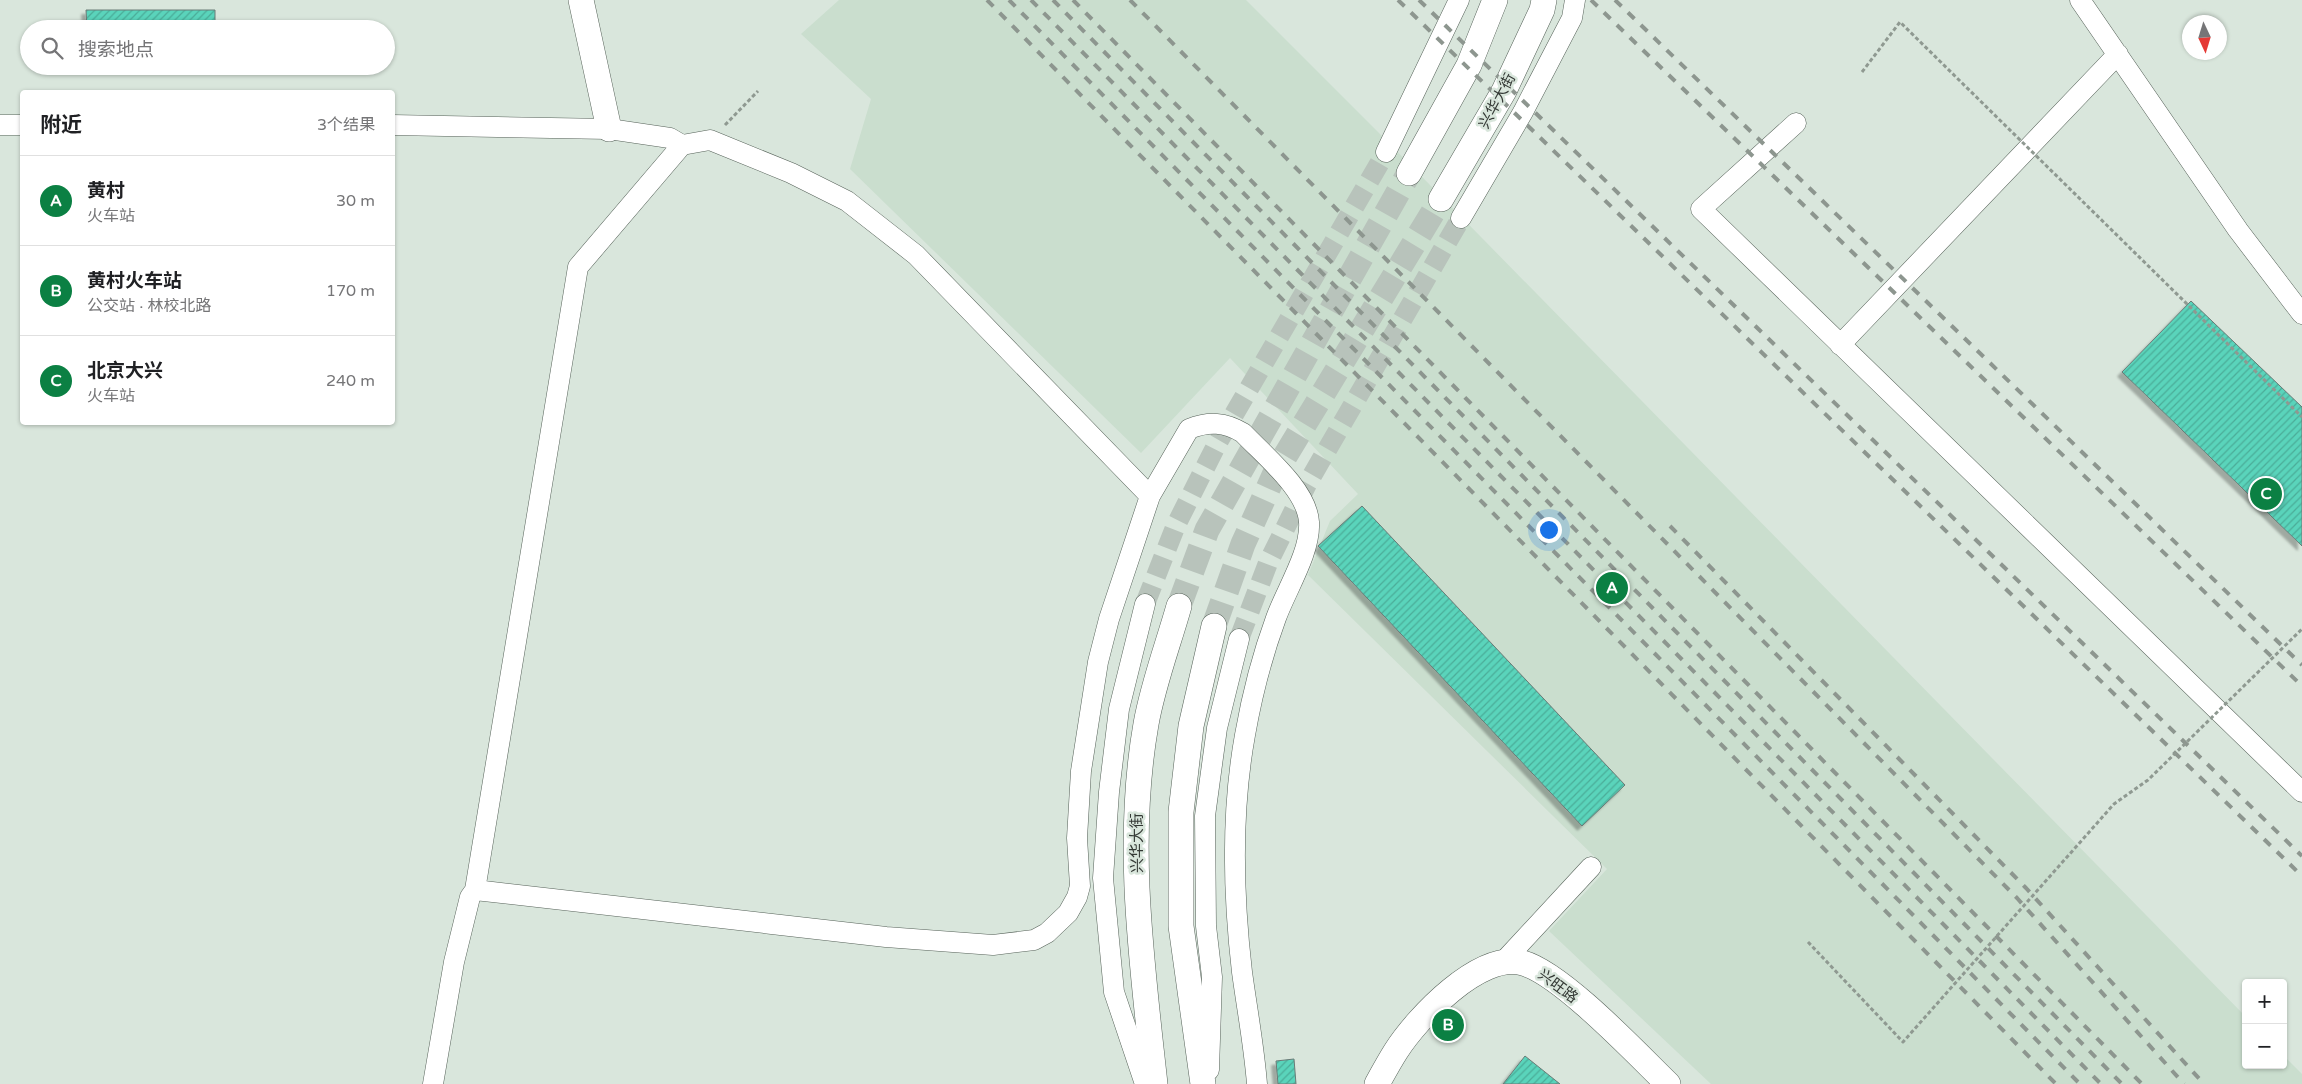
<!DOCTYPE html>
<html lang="zh">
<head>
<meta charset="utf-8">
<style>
  body { margin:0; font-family:"Varela Round","Noto Sans SC",sans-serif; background:#f6f6f6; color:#202124 }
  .controls { position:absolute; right:15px; bottom:15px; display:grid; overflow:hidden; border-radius:5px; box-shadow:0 1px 4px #0004 }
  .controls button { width:45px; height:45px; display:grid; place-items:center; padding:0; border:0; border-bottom:1px solid #e0e0e0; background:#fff; color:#202124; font:25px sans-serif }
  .compass { position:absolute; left:2182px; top:15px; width:45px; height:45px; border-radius:50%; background:#fff; box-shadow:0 1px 4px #0004; rotate:176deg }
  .you { position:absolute; left:1548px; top:529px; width:18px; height:18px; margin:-12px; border:4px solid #fff; border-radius:50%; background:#1a73e8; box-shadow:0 0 0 8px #1a73e833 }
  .badge { display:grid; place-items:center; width:32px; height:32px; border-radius:50%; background:#0b8043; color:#fff; font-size:16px; font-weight:700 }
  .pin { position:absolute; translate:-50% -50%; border:2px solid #fff; box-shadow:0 1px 5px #0006 }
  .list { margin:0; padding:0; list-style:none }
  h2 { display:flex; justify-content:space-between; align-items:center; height:65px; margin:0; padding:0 20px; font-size:21px }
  h2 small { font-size:16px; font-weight:400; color:#757577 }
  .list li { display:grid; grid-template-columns:32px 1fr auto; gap:15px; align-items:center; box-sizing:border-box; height:90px; padding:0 20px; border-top:1px solid #e0e0e0 }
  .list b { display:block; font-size:19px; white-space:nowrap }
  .list p { margin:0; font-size:16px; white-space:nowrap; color:#757577 }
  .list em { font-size:16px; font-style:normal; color:#757577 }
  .icon { flex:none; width:28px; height:28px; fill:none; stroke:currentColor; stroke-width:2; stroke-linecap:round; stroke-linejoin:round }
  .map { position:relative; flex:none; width:2302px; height:1084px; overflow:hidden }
  .search { position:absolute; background:#fff; box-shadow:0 1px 4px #0004; left:20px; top:20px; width:375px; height:55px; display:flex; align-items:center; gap:12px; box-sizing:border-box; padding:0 18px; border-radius:28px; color:#757577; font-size:19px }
  .panel { position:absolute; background:#fff; box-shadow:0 1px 4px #0004; left:20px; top:90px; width:375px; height:335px; border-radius:5px }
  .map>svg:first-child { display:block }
  .built { fill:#cadece }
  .building { fill:url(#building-hatch); stroke:#6a7a76; filter:url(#shadow) }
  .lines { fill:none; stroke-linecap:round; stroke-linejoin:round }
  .minor-tunnel { stroke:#b8c3bb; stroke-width:20; stroke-dasharray:20 10; stroke-linecap:butt }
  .major-tunnel { stroke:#b8c3bb; stroke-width:25; stroke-dasharray:25 12; stroke-linecap:butt }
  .minor-casing { stroke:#566259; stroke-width:21 }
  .major-casing { stroke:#566259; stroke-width:26 }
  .path { stroke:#8f9991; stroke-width:3; stroke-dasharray:4 2.5; stroke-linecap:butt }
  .minor { stroke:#fff; stroke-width:20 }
  .major { stroke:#fff; stroke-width:25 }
  .rail { stroke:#8d968f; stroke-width:4; stroke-dasharray:9 9; stroke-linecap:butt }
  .path-bridge { stroke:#8f9991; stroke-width:3; stroke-dasharray:4 2.5; stroke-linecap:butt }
  .labels { text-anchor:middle; stroke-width:5; stroke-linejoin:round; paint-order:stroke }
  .street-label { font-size:15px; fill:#343935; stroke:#d9e6dc }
</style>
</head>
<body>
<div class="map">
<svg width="2302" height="1084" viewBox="0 0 2302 1084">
  <defs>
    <pattern id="building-hatch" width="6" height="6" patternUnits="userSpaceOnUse" patternTransform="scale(1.25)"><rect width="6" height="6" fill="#5ad4bb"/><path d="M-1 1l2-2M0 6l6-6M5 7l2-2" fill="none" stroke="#4bad99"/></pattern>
    <filter id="shadow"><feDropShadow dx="-4.5" dy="4.5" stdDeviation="1" flood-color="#0004"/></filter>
  </defs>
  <rect width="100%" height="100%" fill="#d9e6dc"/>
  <path class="built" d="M839,0h407l133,133 867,884v48h37v-10l19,19v10h-591l-162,-153 58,-62 -299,-294 22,-54 28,-27 -128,-136 -89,95 -291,-284 21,-70 -70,-65z"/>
  <path class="building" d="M86,10h129v19h-128z
    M2191,301l111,106v139l-180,-174z
    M1362,506l263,279 -43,41 -264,-280z
    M1525,1056l35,28h-57z
    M1294,1059l2,25h-18l-2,-23z"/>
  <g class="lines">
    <path class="minor-tunnel" d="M1145,604l31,-79 42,-83 168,-290
      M1239,639l29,-76 38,-77 155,-268"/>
    <path class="major-tunnel" d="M1179,606l28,-76 202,-357
      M1214,626l29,-82 33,-73 165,-272"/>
    <defs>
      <path id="minor" d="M2080,0l158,230 64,84
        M1796,123l-95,86 601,583
        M0,125h22
        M392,125l217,4 61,9 12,7
        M1386,152l73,-152
        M1461,218l62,-106 49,-94 3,-18
        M1840,345l278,-291
        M1145,604l-26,105 -10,83 -6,86 11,114 31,92
        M475,890l411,47 107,8 41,-5 13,-7 21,-20 9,-16 3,-11 -3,-48 4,-67 17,-109 11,-43 41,-123 39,-67c20,-8 36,-7 54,4 22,23 64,57 66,89 2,30 -23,68 -33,96 -14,38 -24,77 -31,117 -14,77 -12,159 -3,237 5,37 12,74 15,112
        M1504,961l87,-94
        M1209,1070l3,-93 -6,-51 -1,-110 12,-88 22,-89
        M433,1084l21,-122 16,-65 5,-7 103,-623 104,-122 28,-5 81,33 56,28 69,54 234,241"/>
      <path id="major" d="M581,0l28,129
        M1409,173l60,-108 26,-65
        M1441,199l63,-108 38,-81 2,-10
        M1155,1084c-13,-120 -30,-241 -9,-360 7,-40 22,-79 33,-118
        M1203,1084l-22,-158v-114l10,-86 23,-100
        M1377,1084c6,-11 12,-22 19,-33 21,-33 84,-100 127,-88 39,11 114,91 145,121"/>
    </defs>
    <use href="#minor" class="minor-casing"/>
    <use href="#major" class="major-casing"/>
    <path class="path" d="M725,125l33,-34"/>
    <use href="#minor" class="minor"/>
    <use href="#major" class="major"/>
    <path class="rail" d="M987,0l1069,1084
      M1009,0l1071,1084
      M1031,0l1070,1084
      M1053,0l1069,1084
      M1073,0l1069,1084
      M1130,0l887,898 167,186
      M1398,0l904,876
      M1419,0l883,856
      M1591,0l711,686
      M1615,0l687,665
      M1670,526l356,362 178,196"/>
    <path class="path-bridge" d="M1862,72l38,-50 402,395
      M1808,942l95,100 211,-238 34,-24 154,-151"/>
  </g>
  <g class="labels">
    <g class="street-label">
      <text transform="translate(1497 101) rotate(-62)" y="5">兴华大街</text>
      <text transform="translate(1137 843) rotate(-90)" y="5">兴华大街</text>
      <text transform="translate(1558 986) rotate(37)" y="5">兴旺路</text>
    </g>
  </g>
</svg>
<div class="controls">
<button>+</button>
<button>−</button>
</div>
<svg class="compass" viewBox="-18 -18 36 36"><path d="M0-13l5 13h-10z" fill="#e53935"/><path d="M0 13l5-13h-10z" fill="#757577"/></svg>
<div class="you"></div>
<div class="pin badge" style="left:1612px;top:588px">A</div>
<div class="pin badge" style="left:1448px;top:1025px">B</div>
<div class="pin badge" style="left:2266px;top:494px">C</div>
<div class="search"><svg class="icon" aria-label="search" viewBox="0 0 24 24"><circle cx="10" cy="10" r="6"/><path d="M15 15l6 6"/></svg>搜索地点</div>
<section class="panel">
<h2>附近<small>3个结果</small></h2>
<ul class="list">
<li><span class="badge">A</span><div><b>黄村</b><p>火车站</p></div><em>30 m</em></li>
<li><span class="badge">B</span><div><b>黄村火车站</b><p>公交站 · 林校北路</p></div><em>170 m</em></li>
<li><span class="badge">C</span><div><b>北京大兴</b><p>火车站</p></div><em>240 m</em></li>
</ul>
</section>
</div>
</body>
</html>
